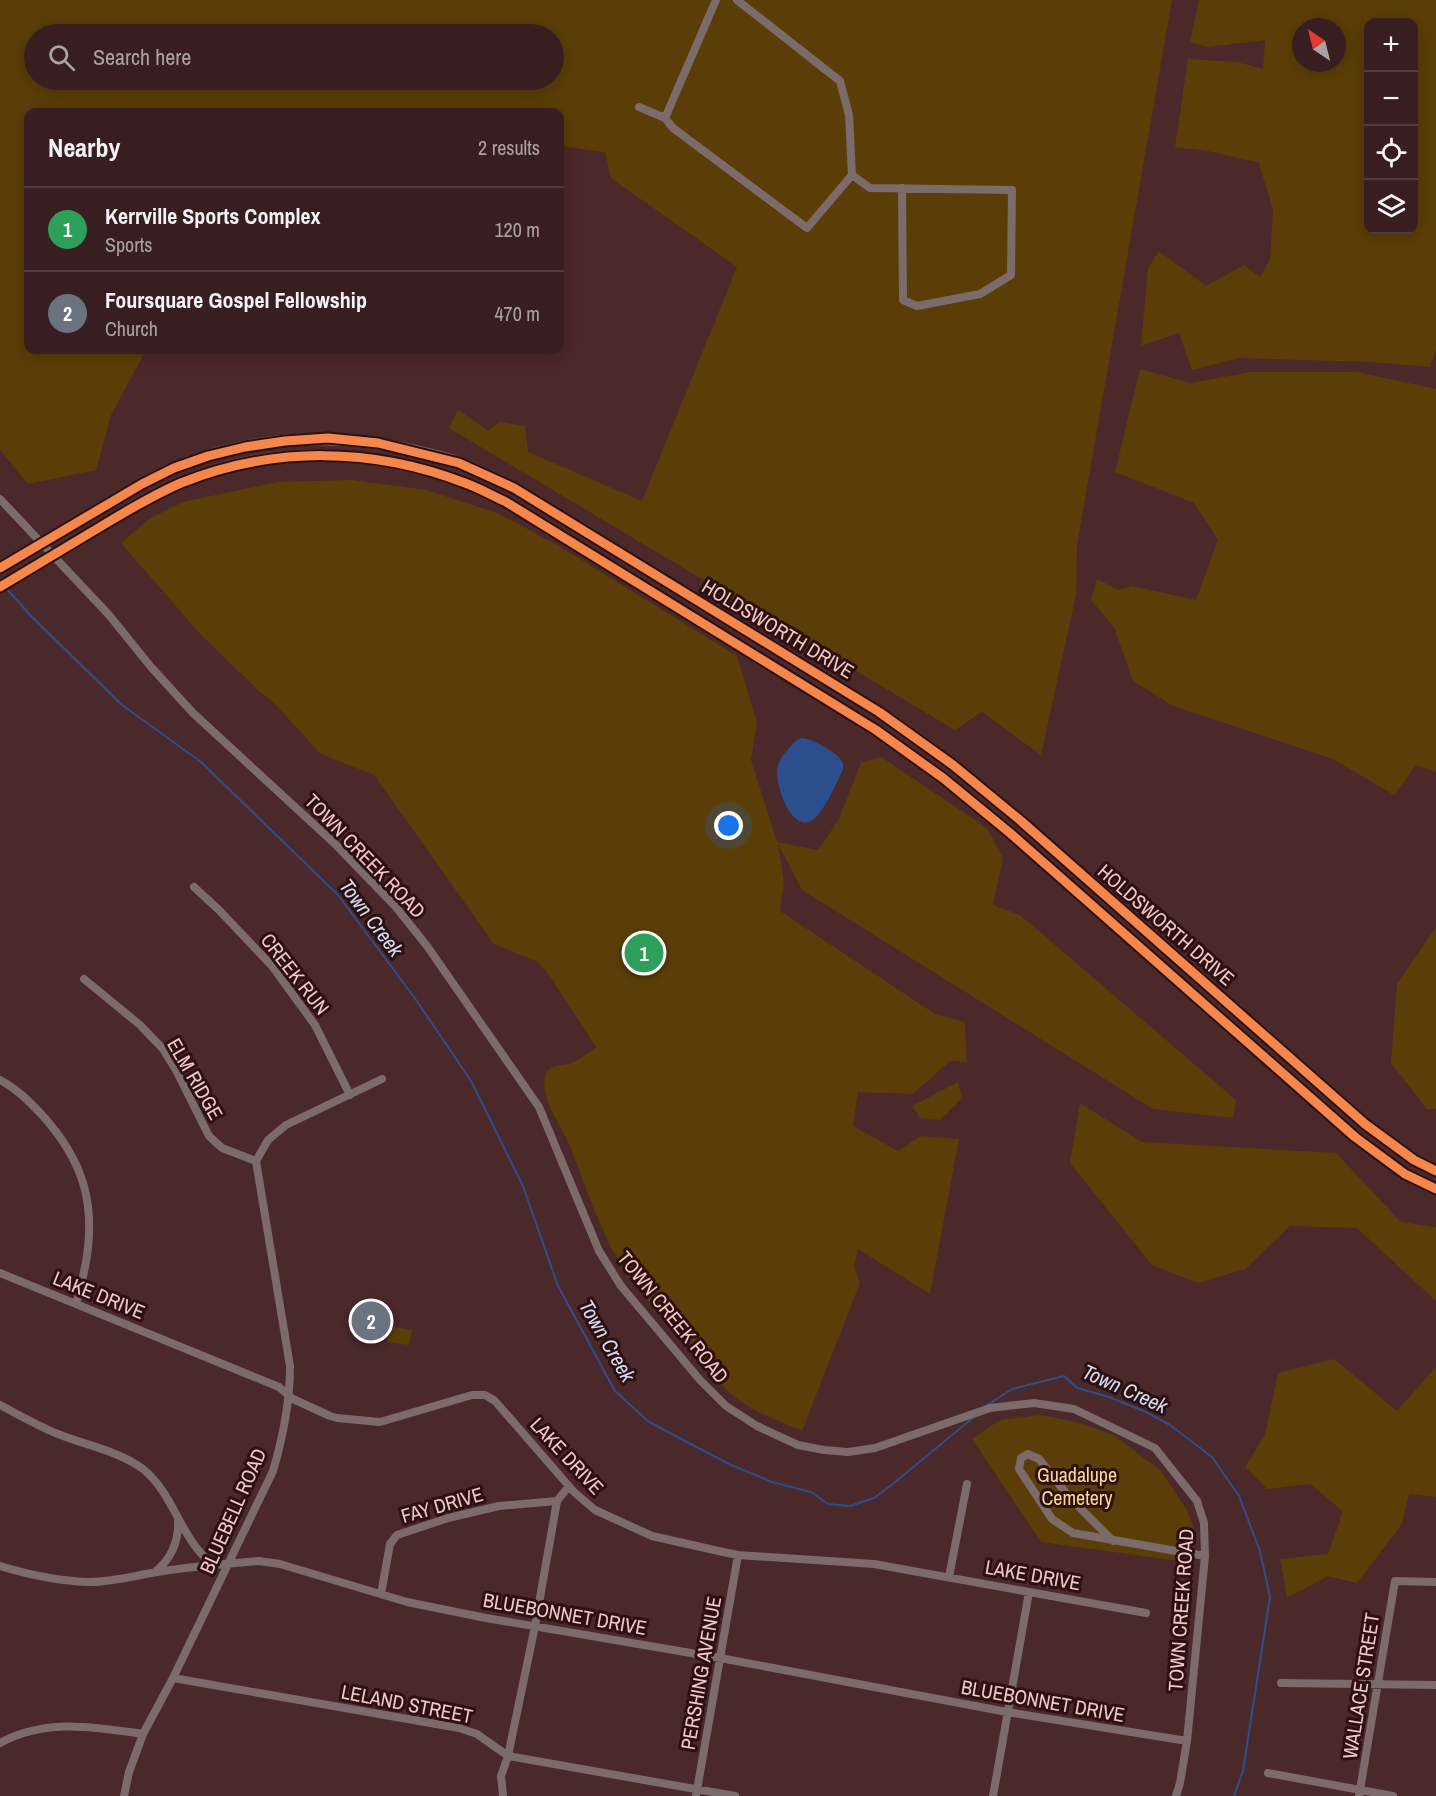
<!DOCTYPE html>
<html lang="en">
<head>
<meta charset="utf-8">
<style>
  body { margin:0; font-family:"Archivo Narrow",sans-serif; background:#3f2729; color:#f1f3f6 }
  .controls { position:absolute; right:18px; top:18px; display:grid; overflow:hidden; border-radius:12px; box-shadow:0 3px 15px #0003 }
  .controls button { width:54px; height:54px; display:grid; place-items:center; padding:0; border:0; border-bottom:2px solid #523c3e; background:#381e20; color:#f1f3f6; font:30px sans-serif }
  .compass { position:absolute; left:1292px; top:18px; width:54px; height:54px; border-radius:50%; background:#381e20; box-shadow:0 3px 15px #0003; rotate:325deg }
  .you { position:absolute; left:729px; top:826px; width:21px; height:21px; margin:-15px; border:4px solid #fff; border-radius:50%; background:#1a73e8; box-shadow:0 0 0 9px #1a73e833 }
  .badge { display:grid; place-items:center; width:39px; height:39px; border-radius:50%; background:#8c9099; color:#fff; font-size:20px; font-weight:700 }
  .pin { position:absolute; translate:-50% -50%; border:3px solid #fff; box-shadow:0 2px 6px #0006 }
  .list { margin:0; padding:0; list-style:none }
  h2 { display:flex; justify-content:space-between; align-items:center; height:78px; margin:0; padding:0 24px; font-size:26px }
  h2 small { font-size:20px; font-weight:400; color:#aba2a5 }
  .list li { display:grid; grid-template-columns:39px 1fr auto; gap:18px; align-items:center; box-sizing:border-box; height:84px; padding:0 24px; border-top:2px solid #523c3e }
  .list b { display:block; font-size:22px; white-space:nowrap }
  .list p { margin:0; font-size:20px; white-space:nowrap; color:#aba2a5 }
  .list em { font-size:20px; font-style:normal; color:#aba2a5 }
  .icon { flex:none; width:33px; height:33px; fill:none; stroke:currentColor; stroke-width:2; stroke-linecap:round; stroke-linejoin:round }
  .map { position:relative; flex:none; width:1436px; height:1796px; overflow:hidden }
  .search { position:absolute; background:#381e20; box-shadow:0 3px 15px #0003; left:24px; top:24px; width:540px; height:66px; display:flex; align-items:center; gap:15px; box-sizing:border-box; padding:0 21px; border-radius:33px; color:#aba2a5; font-size:22px }
  .panel { position:absolute; background:#381e20; box-shadow:0 3px 15px #0003; left:24px; top:108px; width:540px; height:246px; border-radius:12px }
  .map>svg:first-child { display:block }
  .green { fill:#5b3e07; fill-rule:evenodd }
  .water { fill:#2c4e8e }
  .lines { fill:none; stroke-linecap:round; stroke-linejoin:round }
  .stream { stroke:#2c4e8e; stroke-width:2 }
  .minor { stroke:#7b6b6b; stroke-width:8 }
  .secondary { stroke:#786262; stroke-width:12 }
  .secondary-bridge { stroke:#786262; stroke-width:12 }
  .cycleway-casing { stroke:#2d1011; stroke-width:13 }
  .cycleway { stroke:#f5874c; stroke-width:9 }
  .labels { text-anchor:middle; stroke-width:6; stroke-linejoin:round; paint-order:stroke }
  .street-label { font-size:20px; fill:#f1c8c6; stroke:#2d1011 }
  .park-label { font-size:20px; fill:#fdd797; stroke:#2d1011 }
  .water-label { font-size:21px; font-style:italic; fill:#d1ddf1; stroke:#2d1011 }
</style>
</head>
<body>
<div class="map">
<svg width="1436" height="1796" viewBox="0 0 1436 1796">
  <rect width="100%" height="100%" fill="#4b282a"/>
  <path class="green" d="M0,0h1172l-95,545 -1,50 -35,160 -59,-43 -27,18 -506,-302 9,-18 31,21 10,-9 26,4 3,26 114,49 95,-234 -126,-89 -6,-26 -45,-6v-34h-532v238h118l-35,65 -15,55 -68,14 -28,-34zM34,34h520v46h-520z
    M1199,0h237v350l-6,17 -58,-5 -133,-4 -47,12 -13,-37 -38,13 7,-78 11,-17 47,35 38,-21 16,12 10,-17 3,-50 -14,-47 -51,-12 -33,-4 13,-88 49,3 26,7 2,-29 -57,7 -18,-5zM1368,22h46v208h-46zM1301,27h36v36h-36z
    M1140,369l50,14 61,-11h106l79,17v383l-20,-7 -22,30 -61,-36 -160,-53 -40,-25 -19,-54 -23,-27 6,-21 22,11 13,-4 64,14 22,-60 -24,-37 -79,-31z
    M352,480l74,10 71,23 57,30 183,113 20,67 -6,37 26,82 41,8 20,-29 23,-58 20,-6 106,71 16,30 -10,47 27,10 216,185 -3,18 -80,-9 -351,-219 -24,-46 6,38 -4,29 155,103 30,8 2,40 -17,-1 -37,33 -55,-2 -5,34 45,25 23,-15 38,3 -29,155 -72,-45 -4,18 6,16 -58,148c-21,-9 -43,-17 -62,-30 -32,-24 -58,-60 -83,-90 -14,-17 -29,-33 -39,-51 -21,-37 -34,-79 -50,-118 -8,-19 -30,-46 -22,-68 5,-12 18,-7 28,-12 7,-4 15,-10 22,-15l-49,-75 -9,-10 -44,-18 -120,-169 -53,-21 -48,-52 -14,-11 -56,-54 -82,-94 28,-24 34,-17 94,-20z
    M1436,927v182h-9l-36,-46 6,-79z
    M958,1082l4,16 -22,22 -20,-2 -8,-12z
    M1080,1103l62,39 194,11 65,69 35,5v74l-79,-73 -67,-2 -45,43 -47,14 -46,-18 -82,-102z
    M390,1326l22,4 -3,15 -22,-3z
    M1334,1359l63,52 39,-44v130l-27,-3 -7,30 -45,59 -29,-7 -41,22 -7,-39 48,-5 15,-43 -33,-27 -43,5 -22,-22 20,-32 13,-62z
    M1041,1415l40,8 34,13 46,35 26,39 7,20v33l-153,-21 -69,-103 28,-19z"/>
  <path class="water" d="M802,738c9,0 35,15 39,22 3,5 2,5 2,10 -8,15 -15,33 -25,45 -24,28 -45,-31 -40,-50 2,-6 6,-11 10,-16 5,-6 7,-9 14,-11z"/>
  <g class="lines">
    <path class="stream" d="M6,588l25,28 91,89 79,57 137,133 76,102 57,84 52,105 35,100 57,105 34,31 80,42 43,18 39,10 17,12 22,2 24,-8 20,-15 81,-67
      M986,1406l26,-17 52,-13 13,12 32,9 37,15 24,13 42,32 27,39 21,55 10,46 -27,174 -9,25"/>
    <path class="minor" d="M639,107l26,11 8,10 134,100 45,-53 -3,-60 -9,-34 -103,-81
      M665,118l51,-118
      M852,175l18,13 142,2 -1,85 -31,19 -63,12 -14,-6 -1,-112
      M0,499l109,116 42,52 42,46 141,130 61,63 32,40 112,161 60,144 22,35 79,94 26,26 31,20 41,19 26,5 24,2 27,-4 115,-40 44,-5 40,6 81,39 42,53 7,22 1,33 -18,185 -7,42 -4,13
      M194,887l25,23 53,56 43,59 35,70
      M84,979l56,46 23,24 14,23 32,64 13,12 34,13
      M0,1080c17,9 29,21 42,35 42,46 55,91 43,152 -3,12 -4,25 -9,36
      M0,1273l279,114 14,12 37,17 7,2 43,4 92,-27h13l10,6 79,91 21,18 57,26 71,16 15,3 136,9 272,49
      M0,1405c19,10 38,21 58,29 27,11 61,17 85,35 32,26 37,70 70,96l46,-4 21,3 127,38 79,16 234,40 287,54 180,29
      M1113,1541l-44,-44 -30,-38 -11,-5 -7,4 -2,11 33,50 21,14 132,23
      M0,1566c27,8 59,15 88,16 25,0 45,-6 69,-10 18,-3 37,-5 56,-7
      M155,1572c16,-13 24,-31 23,-52
      M949,1577l18,-93
      M381,1594l9,-50 7,-9 51,-17 51,-12 58,-5
      M173,1678l286,50 18,6 31,22 227,40
      M1281,1683l155,2
      M0,1743c46,-25 93,-16 143,-9
      M1268,1773l125,23
      M124,1796l5,-24 14,-38 30,-56 100,-207c10,-34 17,-70 17,-105l-34,-205 12,-21 18,-15 96,-46
      M503,1796l-2,-20 7,-20 27,-130 22,-125 12,-15
      M696,1796l42,-241
      M993,1796l36,-204
      M1359,1796l36,-215 41,1"/>
    <path class="secondary" d="M71,526c34,-20 67,-42 103,-58 77,-32 157,-36 238,-18 16,4 33,7 48,13 18,7 36,17 54,25l365,224 74,53 68,56 344,303 49,36 22,11
      M79,540c33,-20 65,-41 100,-56 90,-40 194,-36 286,-1 14,5 27,13 41,19l370,228 67,48 67,55 345,304 50,37 31,15"/>
    <path class="secondary-bridge" d="M0,568l71,-42
      M0,587l79,-47"/>
    <defs>
      <path id="cycleway" d="M0,568l142,-84 32,-16 34,-12 37,-9 40,-6 43,-3 50,5 81,20 55,25 365,224 74,53 68,56 344,303 49,36 22,11
        M0,587c35,-21 70,-42 105,-63 25,-15 50,-30 76,-41 92,-37 192,-36 284,0 14,5 28,13 41,19l370,228 67,48 67,55 345,304 50,37 31,15"/>
    </defs>
    <use href="#cycleway" class="cycleway-casing"/>
    <use href="#cycleway" class="cycleway"/>
  </g>
  <g class="labels">
    <g class="street-label">
      <text transform="translate(778 629) rotate(31)" y="7">HOLDSWORTH DRIVE</text>
      <text transform="translate(365 856) rotate(46)" y="7">TOWN CREEK ROAD</text>
      <text transform="translate(1166 925) rotate(41)" y="7">HOLDSWORTH DRIVE</text>
      <text transform="translate(295 974) rotate(52)" y="7">CREEK RUN</text>
      <text transform="translate(195 1079) rotate(60)" y="7">ELM RIDGE</text>
      <text transform="translate(99 1295) rotate(22)" y="7">LAKE DRIVE</text>
      <text transform="translate(673 1317) rotate(51)" y="7">TOWN CREEK ROAD</text>
      <text transform="translate(567 1456) rotate(47)" y="7">LAKE DRIVE</text>
      <text transform="translate(442 1505) rotate(-16)" y="7">FAY DRIVE</text>
      <text transform="translate(233 1511) rotate(-66)" y="7">BLUEBELL ROAD</text>
      <text transform="translate(1033 1575) rotate(10)" y="7">LAKE DRIVE</text>
      <text transform="translate(1181 1610) rotate(-86)" y="7">TOWN CREEK ROAD</text>
      <text transform="translate(565 1614) rotate(10)" y="7">BLUEBONNET DRIVE</text>
      <text transform="translate(701 1673) rotate(-80)" y="7">PERSHING AVENUE</text>
      <text transform="translate(1361 1686) rotate(-81)" y="7">WALLACE STREET</text>
      <text transform="translate(1043 1701) rotate(10)" y="7">BLUEBONNET DRIVE</text>
      <text transform="translate(407 1704) rotate(11)" y="7">LELAND STREET</text>
    </g>
    <g class="park-label">
      <text x="1077" y="1482">Guadalupe<tspan x="1077" dy="23">Cemetery</tspan></text>
    </g>
    <g class="water-label">
      <text transform="translate(371 918) rotate(53)" y="7">Town Creek</text>
      <text transform="translate(607 1341) rotate(60)" y="7">Town Creek</text>
      <text transform="translate(1125 1389) rotate(24)" y="7">Town Creek</text>
    </g>
  </g>
</svg>
<div class="controls">
<button>+</button>
<button>−</button>
<button><svg class="icon" aria-label="locate" viewBox="0 0 24 24"><circle cx="12" cy="12" r="6"/><path d="M12 2v4M12 18v4M2 12h4M18 12h4"/></svg></button>
<button><svg class="icon" aria-label="layers" viewBox="0 0 24 24"><path d="M12 4l9 5-9 5-9-5zM3 14l9 5 9-5"/></svg></button>
</div>
<svg class="compass" viewBox="-18 -18 36 36"><path d="M0-13l5 13h-10z" fill="#e53935"/><path d="M0 13l5-13h-10z" fill="#aba2a5"/></svg>
<div class="you"></div>
<div class="pin badge" style="left:644px;top:953px;background:#2e9e5b">1</div>
<div class="pin badge" style="left:371px;top:1321px;background:#6b7280">2</div>
<div class="search"><svg class="icon" aria-label="search" viewBox="0 0 24 24"><circle cx="10" cy="10" r="6"/><path d="M15 15l6 6"/></svg>Search here</div>
<section class="panel">
<h2>Nearby<small>2 results</small></h2>
<ul class="list">
<li><span class="badge" style="background:#2e9e5b">1</span><div><b>Kerrville Sports Complex</b><p>Sports</p></div><em>120 m</em></li>
<li><span class="badge" style="background:#6b7280">2</span><div><b>Foursquare Gospel Fellowship</b><p>Church</p></div><em>470 m</em></li>
</ul>
</section>
</div>
</body>
</html>
